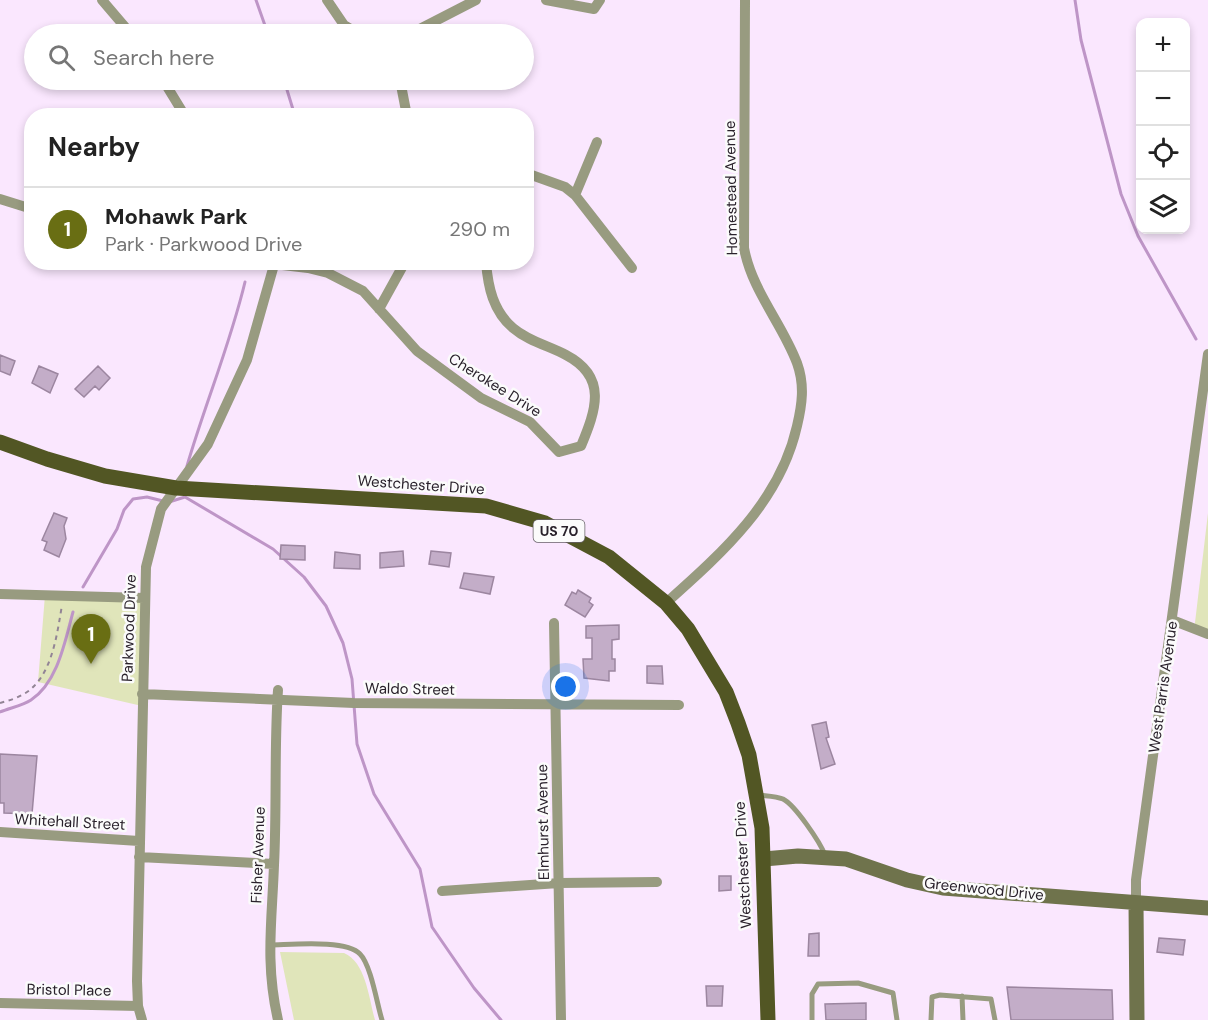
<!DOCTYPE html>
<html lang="en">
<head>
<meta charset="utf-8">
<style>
  body { margin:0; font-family:"DM Sans",sans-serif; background:#f6f6f6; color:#222 }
  .controls { position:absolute; right:18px; top:18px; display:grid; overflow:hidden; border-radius:12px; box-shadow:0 3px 9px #0003 }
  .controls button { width:54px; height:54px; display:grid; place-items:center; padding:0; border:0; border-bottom:2px solid #e0e0e0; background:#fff; color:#222; font:30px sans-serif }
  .you { position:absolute; left:566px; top:687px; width:21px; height:21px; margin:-15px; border:4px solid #fff; border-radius:50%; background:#1a73e8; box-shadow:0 0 0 9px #1a73e833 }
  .badge { display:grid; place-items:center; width:39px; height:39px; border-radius:50%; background:#696e13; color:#fff; font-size:20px; font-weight:700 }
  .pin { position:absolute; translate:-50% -50px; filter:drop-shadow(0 2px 3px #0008) }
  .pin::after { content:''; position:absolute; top:32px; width:21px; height:18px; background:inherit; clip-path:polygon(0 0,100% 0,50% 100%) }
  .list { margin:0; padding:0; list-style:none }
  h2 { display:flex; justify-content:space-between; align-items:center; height:78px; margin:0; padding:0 24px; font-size:26px }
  h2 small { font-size:20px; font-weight:400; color:#767676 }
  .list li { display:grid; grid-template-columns:39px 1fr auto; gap:18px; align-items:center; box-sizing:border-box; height:84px; padding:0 24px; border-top:2px solid #e0e0e0 }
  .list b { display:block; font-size:22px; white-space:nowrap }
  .list p { margin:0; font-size:20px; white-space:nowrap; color:#767676 }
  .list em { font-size:20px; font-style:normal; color:#767676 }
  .icon { flex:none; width:33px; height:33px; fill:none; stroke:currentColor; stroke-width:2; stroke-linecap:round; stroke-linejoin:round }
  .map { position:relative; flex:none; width:1208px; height:1020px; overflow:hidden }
  .search { position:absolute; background:#fff; box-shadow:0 3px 9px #0003; left:24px; top:24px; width:510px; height:66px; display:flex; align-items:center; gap:15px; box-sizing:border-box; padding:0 21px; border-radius:33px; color:#767676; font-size:22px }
  .panel { position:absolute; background:#fff; box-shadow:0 3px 9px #0003; left:24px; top:108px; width:510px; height:162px; border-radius:24px }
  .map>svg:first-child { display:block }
  .green { fill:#e0e5ba }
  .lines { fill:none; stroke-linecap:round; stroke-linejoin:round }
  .stream { stroke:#be95c7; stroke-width:3 }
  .building { fill:#c3adc8; stroke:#9c86a0; stroke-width:1.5 }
  .path { stroke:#928495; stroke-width:2; stroke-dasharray:4.5 4.5; stroke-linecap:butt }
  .lane { stroke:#989b80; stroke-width:5 }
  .street { stroke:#989b80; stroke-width:10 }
  .secondary { stroke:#6f734c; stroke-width:15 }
  .primary { stroke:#525624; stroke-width:15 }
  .labels { text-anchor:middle; stroke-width:5; stroke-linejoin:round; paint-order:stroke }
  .shield { fill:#fbfbfb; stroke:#686269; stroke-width:1.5 }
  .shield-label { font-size:14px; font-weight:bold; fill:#29212b }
  .street-label { font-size:15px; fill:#29212b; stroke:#fbfbfb }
</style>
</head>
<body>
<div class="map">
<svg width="1208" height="1020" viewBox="0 0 1208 1020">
  <rect width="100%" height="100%" fill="#fae7fe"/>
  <path class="green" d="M1208,513v118h-14z
    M45,595l99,3 -2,108 -104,-24z
    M280,952l64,1c22,9 25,46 31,67h-81z"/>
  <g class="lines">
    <path class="stream" d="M256,0l12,34
      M1075,0l6,40 40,154 17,42 58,103
      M284,80l11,36
      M187,466c18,-62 43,-121 58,-184
      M185,497l88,52 31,28 22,29 17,37 9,36 5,65 17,50 46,75 12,58 42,61 27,32
      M169,502l16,-5
      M83,587l34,-58 7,-19 9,-11 14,-2 16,4
      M0,712c9,-4 22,-6 31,-12 27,-18 34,-59 42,-88"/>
  </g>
  <path class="building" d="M0,355l15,6 -5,14 -10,-4z
    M39,366l19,8 -8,19 -18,-10z
    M98,366l12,12 -11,12 -4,-4 -11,11 -9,-8z
    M54,513l13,5 -3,8 2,13 -7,18 -15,-7 3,-8 -5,-2z
    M281,545l24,1v14l-25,-1z
    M403,551l1,15 -24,2v-15z
    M431,551l20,2 -2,14 -20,-3z
    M335,552l25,3v14l-26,-1z
    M464,573l30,4 -4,17 -30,-6z
    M578,590l13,8 -2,4 4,3 -8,12 -20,-12 7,-13 4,2z
    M619,625v14l-7,1v19h3v12h-6v10l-25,-3 -1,-19h9v-21h-6v-12z
    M647,666h15l1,18 -16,-1z
    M826,722l3,15 -3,1 9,26 -14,5 -9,-44z
    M0,754l37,2 -5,58 -28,-1v-10h-4z
    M719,876h12v14l-12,1z
    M819,933v23h-11l1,-22z
    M1159,938l26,2 -2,15 -26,-3z
    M706,986h17l-1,20h-15z
    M1007,987l105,3 1,30h-102z
    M866,1003v17h-40l-1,-16z"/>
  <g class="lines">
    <path class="path" d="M0,703c7,-2 15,-4 22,-8 30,-15 35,-61 40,-90"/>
    <path class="lane" d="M759,795c8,1 17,1 24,4 12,6 37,43 42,56
      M269,945c20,0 77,-6 91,9 11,11 17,50 22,66
      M962,996l1,24
      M812,1020v-26l6,-10 40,-1 35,10 4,27
      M931,1020l1,-23 8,-2 51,4 4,21"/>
    <path class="street" d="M102,0l29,34
      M327,0l17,25 15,9
      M546,0l48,9 6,-9
      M410,34l66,-34
      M163,80l22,36
      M400,80l7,36
      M526,173l39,14 10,8 57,73
      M575,195l22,-53
      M0,199l32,10
      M257,262l51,6 20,5 35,18 54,60 64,47 49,24 29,30 22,-6c15,-36 27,-69 -15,-91 -17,-9 -38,-14 -53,-27 -20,-17 -25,-41 -27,-66
      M379,309l26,-47
      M0,594l144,4
      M666,603c56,-50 114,-101 131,-177 5,-21 8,-41 0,-63 -15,-40 -45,-72 -53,-115l1,-248
      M1172,620l36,14
      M554,623l7,397
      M142,694l212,9 325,2
      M0,832l139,9
      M139,857l135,7
      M442,891l117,-8 98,-1
      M1136,903v-23l72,-526
      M0,1003l138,3
      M142,1020l-4,-14 -1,-25 9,-414 15,-58 47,-65 39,-84 27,-95
      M278,1020c-13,-57 -6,-99 -4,-155 3,-59 0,-117 4,-175"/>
    <path class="secondary" d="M764,859l34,-3 48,3 61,21 36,8 265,20
      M1136,903l1,117"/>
    <path class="primary" d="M0,442l47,17 58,17 71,12 310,18 59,17 64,34 57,46 22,26 38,63 12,31 11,32 13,73 6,192"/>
  </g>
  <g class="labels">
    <rect class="shield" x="533.5" y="520" width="51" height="22" rx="4.5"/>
    <g class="shield-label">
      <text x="559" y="536">US 70</text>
    </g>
    <g class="street-label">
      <text transform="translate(731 188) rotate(-91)" y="5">Homestead Avenue</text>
      <text transform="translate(495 385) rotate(32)" y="5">Cherokee Drive</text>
      <text transform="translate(421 485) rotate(4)" y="5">Westchester Drive</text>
      <text transform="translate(129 628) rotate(-88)" y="5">Parkwood Drive</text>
      <text transform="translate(1163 687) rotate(-82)" y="5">West Parris Avenue</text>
      <text transform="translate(410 689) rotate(1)" y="5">Waldo Street</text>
      <text transform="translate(70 822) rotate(3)" y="5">Whitehall Street</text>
      <text transform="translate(543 822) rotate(-91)" y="5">Elmhurst Avenue</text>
      <text transform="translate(258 855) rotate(-88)" y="5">Fisher Avenue</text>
      <text transform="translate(743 865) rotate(-93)" y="5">Westchester Drive</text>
      <text transform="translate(984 889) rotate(6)" y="5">Greenwood Drive</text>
      <text transform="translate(69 990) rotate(1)" y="5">Bristol Place</text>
    </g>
  </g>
</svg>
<div class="controls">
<button>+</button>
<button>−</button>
<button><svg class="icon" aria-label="locate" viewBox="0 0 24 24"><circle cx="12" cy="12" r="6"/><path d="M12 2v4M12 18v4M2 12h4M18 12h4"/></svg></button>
<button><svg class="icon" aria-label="layers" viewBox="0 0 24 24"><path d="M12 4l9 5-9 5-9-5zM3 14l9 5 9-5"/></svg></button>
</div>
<div class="you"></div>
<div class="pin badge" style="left:91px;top:664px">1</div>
<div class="search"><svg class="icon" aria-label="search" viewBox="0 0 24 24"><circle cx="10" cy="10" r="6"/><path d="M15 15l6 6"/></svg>Search here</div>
<section class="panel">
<h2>Nearby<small></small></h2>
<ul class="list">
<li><span class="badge">1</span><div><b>Mohawk Park</b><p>Park · Parkwood Drive</p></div><em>290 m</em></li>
</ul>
</section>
</div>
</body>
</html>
